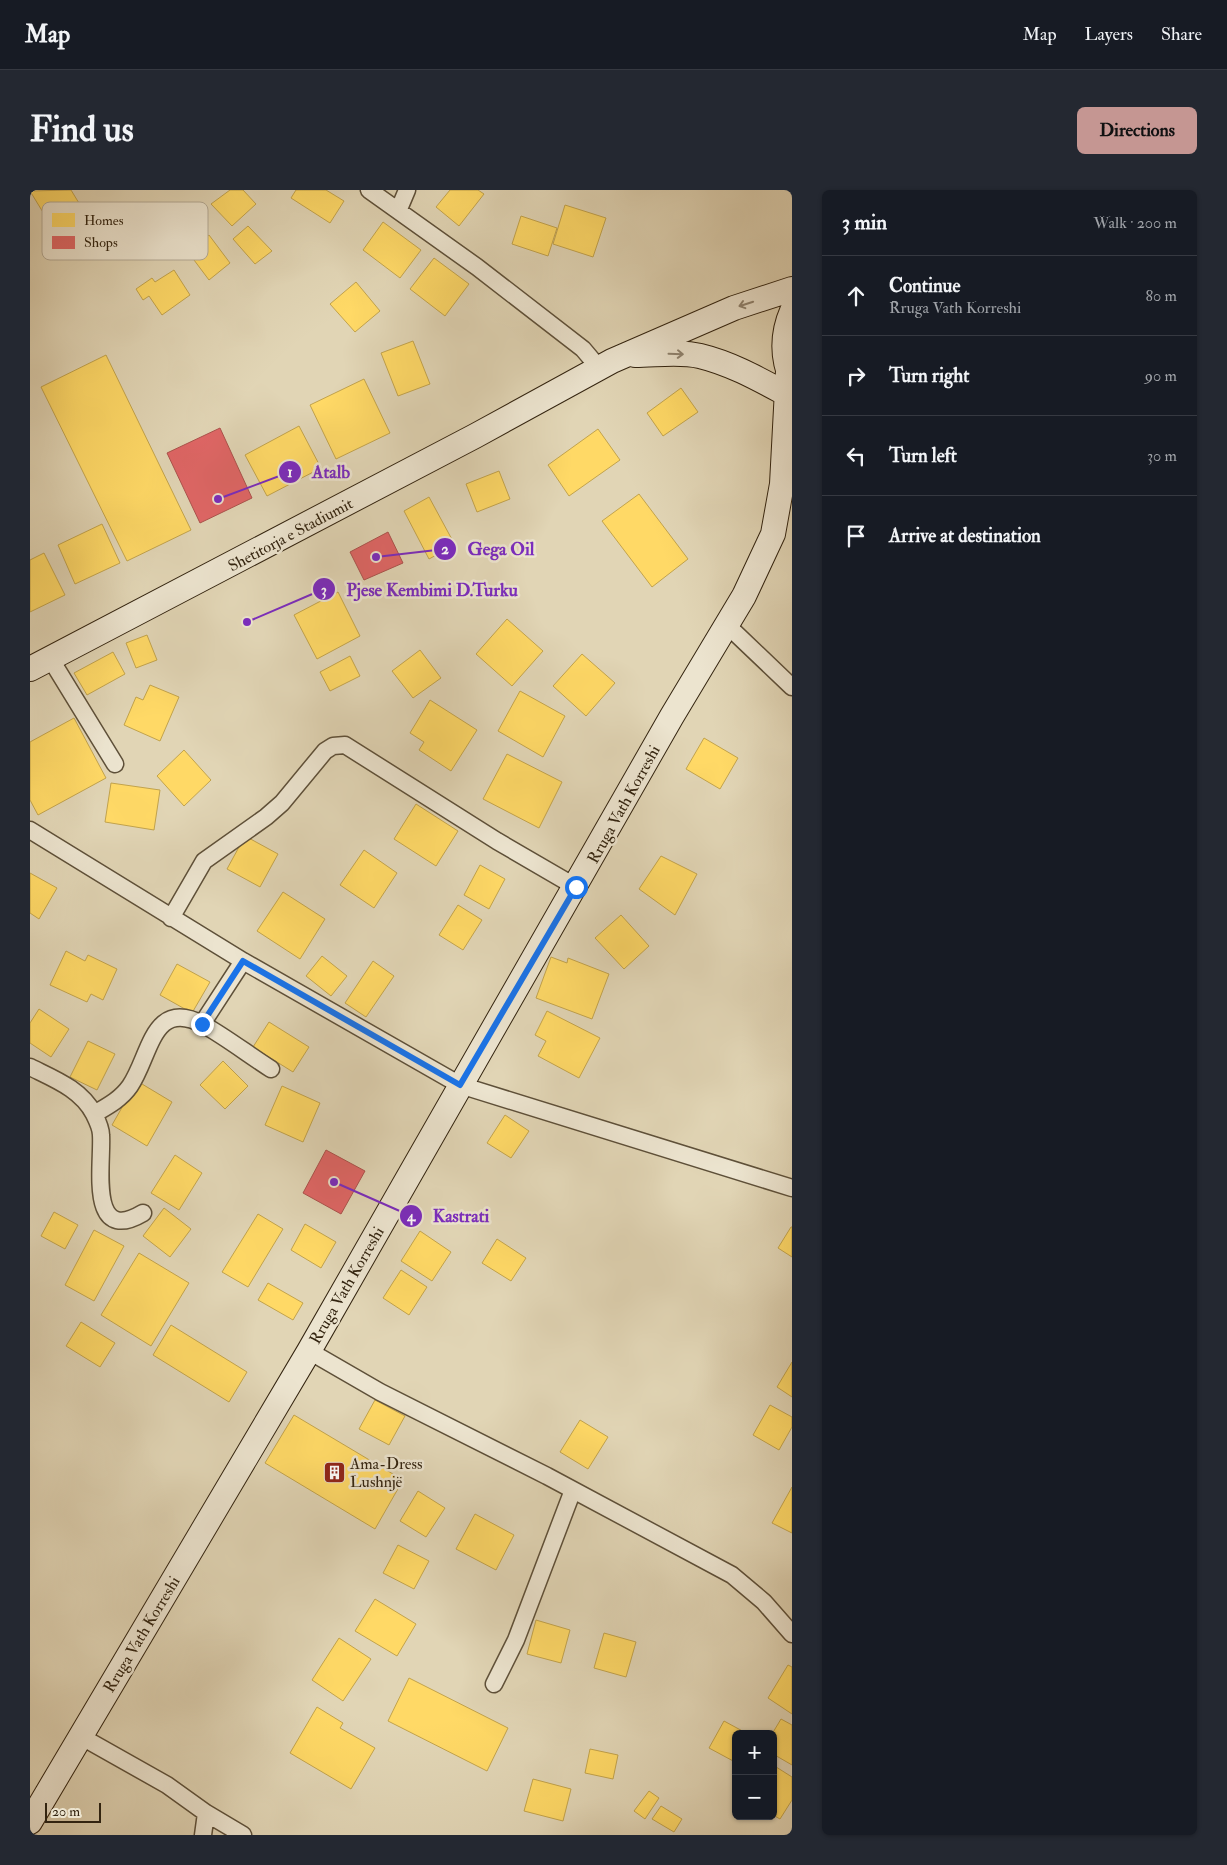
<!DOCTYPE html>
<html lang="en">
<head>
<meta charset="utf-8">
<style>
  body { margin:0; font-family:"IM FELL Double Pica",serif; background:#242831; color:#f1f3f6 }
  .controls { position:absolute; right:15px; bottom:15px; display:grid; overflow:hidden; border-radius:8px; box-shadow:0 1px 4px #0004 }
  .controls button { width:45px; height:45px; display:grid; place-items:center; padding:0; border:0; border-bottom:1px solid #363941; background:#171b24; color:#f1f3f6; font:25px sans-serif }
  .scale { position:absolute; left:15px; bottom:12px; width:56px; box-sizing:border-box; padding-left:5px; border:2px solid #332410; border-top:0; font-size:14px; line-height:18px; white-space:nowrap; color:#332410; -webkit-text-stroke:4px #ece4cf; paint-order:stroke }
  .stop { position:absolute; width:15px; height:15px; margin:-11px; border:4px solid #1a73e8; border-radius:50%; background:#fff }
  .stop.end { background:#1a73e8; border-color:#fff; box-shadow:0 1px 5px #0008 }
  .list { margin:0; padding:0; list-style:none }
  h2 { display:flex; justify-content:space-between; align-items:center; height:65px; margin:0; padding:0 20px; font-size:21px }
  h2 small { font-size:16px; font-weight:400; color:#9ea1a6 }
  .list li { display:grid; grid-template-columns:32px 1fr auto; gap:15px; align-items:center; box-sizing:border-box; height:80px; padding:0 20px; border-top:1px solid #363941 }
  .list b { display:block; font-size:19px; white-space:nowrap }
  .list p { margin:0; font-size:16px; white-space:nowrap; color:#9ea1a6 }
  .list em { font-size:16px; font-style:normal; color:#9ea1a6 }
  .icon { flex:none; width:28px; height:28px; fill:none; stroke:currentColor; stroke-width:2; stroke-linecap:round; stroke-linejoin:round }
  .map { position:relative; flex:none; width:762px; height:1645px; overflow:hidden; border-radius:8px }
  header { display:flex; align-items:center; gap:30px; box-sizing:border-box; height:70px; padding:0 25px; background:#171b24; border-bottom:1px solid #363941 }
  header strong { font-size:24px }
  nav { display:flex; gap:28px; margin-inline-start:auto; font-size:18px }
  .intro { display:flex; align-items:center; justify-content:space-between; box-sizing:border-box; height:120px; padding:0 30px }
  h1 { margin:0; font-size:35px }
  .button { padding:12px 22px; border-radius:8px; background:#c59692; color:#111; font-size:18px; font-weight:700 }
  main { display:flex; gap:30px; padding:0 30px }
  aside { flex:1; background:#171b24; border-radius:8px; box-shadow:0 1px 4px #0004 }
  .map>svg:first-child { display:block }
  .homes { fill:#ffd966; stroke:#c2a34c }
  .shops { fill:#e06666; stroke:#ac524c }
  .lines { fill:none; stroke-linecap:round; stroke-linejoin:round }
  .minor-casing { stroke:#5e5039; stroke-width:19 }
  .secondary-casing { stroke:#332410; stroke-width:26 }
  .minor { stroke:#ece4cf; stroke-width:16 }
  .secondary { stroke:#ece4cf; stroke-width:24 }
  .oneway { stroke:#908470 }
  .route { stroke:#1a73e8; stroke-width:6 }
  .labels { text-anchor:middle; stroke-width:5; stroke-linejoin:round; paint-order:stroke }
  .street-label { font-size:16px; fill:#332410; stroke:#ece4cf }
  .poi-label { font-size:16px; fill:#332410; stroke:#ece4cf; text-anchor:start }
  .key { fill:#ece4cf; stroke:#b4aa96; stroke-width:1 }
  .key-label { font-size:14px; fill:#332410 }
  .leader { fill:none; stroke:#7b2cbf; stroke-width:2 }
  .callout-dot { fill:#7b2cbf; stroke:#ece4cf; stroke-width:2 }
  .mark-label { font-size:15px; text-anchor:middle; font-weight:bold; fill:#fff }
  .callout-label { font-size:18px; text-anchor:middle; font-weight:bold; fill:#7b2cbf; stroke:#ece4cf; stroke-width:5; stroke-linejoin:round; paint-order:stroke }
</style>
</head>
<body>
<header>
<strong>Map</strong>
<nav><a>Map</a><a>Layers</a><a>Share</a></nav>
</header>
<div class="intro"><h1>Find us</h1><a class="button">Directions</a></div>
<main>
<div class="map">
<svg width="762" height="1645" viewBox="0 0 762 1645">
  <rect width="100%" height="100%" fill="#e1d5b5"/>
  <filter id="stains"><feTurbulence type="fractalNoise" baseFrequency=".004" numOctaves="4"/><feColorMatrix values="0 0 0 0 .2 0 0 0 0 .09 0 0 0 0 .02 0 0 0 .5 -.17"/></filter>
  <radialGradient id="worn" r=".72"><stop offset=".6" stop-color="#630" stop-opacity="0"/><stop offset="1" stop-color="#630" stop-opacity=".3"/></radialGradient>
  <path class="homes" d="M41,0l14,23 4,-3 12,19 -35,21 -36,-59z
    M200,0h13l13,14 -24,22 -21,-22z
    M266,0h30l18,11 -14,22 -39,-25z
    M420,0h28l6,4 -25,32 -23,-19z
    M535,15l41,13 -13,39 -40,-13z
    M491,26l36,12 -9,28 -36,-12z
    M353,32l38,28 -21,28 -37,-28z
    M218,36l24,25 -17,13 -22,-25z
    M179,45l21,28 -21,17 -21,-28z
    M404,68l35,26 -24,32 -35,-27z
    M144,80l16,25 -28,20 -13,-19 -6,4 -7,-11 16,-11 3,4z
    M326,92l24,29 -25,21 -25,-28z
    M383,151l17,43 -32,12 -17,-43z
    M76,165l85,175 -64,31 -86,-174z
    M334,189l26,54 -54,26 -26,-54z
    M651,198l17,24 -35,24 -16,-23z
    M269,236l22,42 -54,28 -22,-41z
    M568,239l22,31 -51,36 -21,-31z
    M469,281l11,28 -33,13 -11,-28z
    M609,304l49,65 -36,28 -50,-66z
    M399,307l26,48 -26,14 -25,-48z
    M72,334l18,39 -45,21 -17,-39z
    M14,363l21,42 -35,17v-52z
    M308,402l22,44 -43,23 -23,-44z
    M477,429l36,32 -31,35 -36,-32z
    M117,445l10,25 -21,8 -10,-25z
    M390,460l21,28 -28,20 -21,-27z
    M83,462l12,22 -38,21 -13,-22z
    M552,464l33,29 -29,33 -33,-30z
    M320,466l10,20 -30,15 -10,-19z
    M120,495l29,12 -19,44 -36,-16 12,-28 7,3z
    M490,501l45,25 -22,41 -45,-26z
    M400,510l47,30 -26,41 -32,-21 5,-8 -14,-9z
    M44,528l32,60 -68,37 -8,-15v-58z
    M674,548l34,20 -18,31 -34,-20z
    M154,560l27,30 -27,26 -27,-30z
    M477,564l55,28 -23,46 -56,-29z
    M81,593l49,7 -6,40 -49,-8z
    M386,614l42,27 -22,35 -42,-27z
    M215,646l33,18 -18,33 -33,-18z
    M334,660l33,23 -23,35 -34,-23z
    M631,666l36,18 -22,41 -36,-26z
    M450,675l25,14 -16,30 -25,-14z
    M0,683l27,15 -18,31 -9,-6z
    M253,702l42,27 -25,40 -43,-28z
    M428,715l24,15 -19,30 -24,-15z
    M591,725l28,31 -25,23 -29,-31z
    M36,761l19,10 3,-6 29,14 -14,31 -12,-6 -4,8 -37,-17z
    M292,766l25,20 -16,20 -25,-20z
    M521,767l16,6 1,-5 41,16 -17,45 -56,-21z
    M343,771l21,15 -28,41 -21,-14z
    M147,774l33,18 -18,31 -32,-18z
    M9,819l30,20 -18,28 -21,-14v-20z
    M517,821l53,27 -21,40 -41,-22 8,-15 -11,-6z
    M239,832l40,25 -16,25 -40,-25z
    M58,851l27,13 -18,36 -27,-13z
    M193,871l25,25 -23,23 -25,-24z
    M107,891l35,21 -25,44 -35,-21z
    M252,896l38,17 -17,39 -38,-17z
    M475,925l24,16 -18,27 -24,-15z
    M145,965l27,18 -23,37 -28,-17z
    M134,1018l27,21 -21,28 -27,-21z
    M24,1022l24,13 -13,24 -24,-13z
    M228,1024l25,15 -35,58 -26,-15z
    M275,1034l31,18 -15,26 -30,-18z
    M761,1037h1v30l-14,-9z
    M64,1040l30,16 -30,55 -29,-16z
    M390,1041l31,21 -19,29 -31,-20z
    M467,1049l29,19 -15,23 -29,-18z
    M109,1063l50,30 -38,63 -50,-31z
    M371,1080l26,17 -18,28 -26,-17z
    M238,1093l35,20 -10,17 -35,-20z
    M51,1132l34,21 -15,24 -34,-21z
    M141,1135l76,47 -18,30 -76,-47z
    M762,1172v35l-15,-10z
    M345,1210l30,16 -16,29 -30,-16z
    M740,1215l22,12v10l-13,23 -26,-15z
    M264,1225l109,65 -28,49 -110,-66z
    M550,1230l28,17 -20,32 -28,-17z
    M762,1297v46l-20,-10z
    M388,1301l27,17 -19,29 -26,-16z
    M445,1324l39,21 -18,35 -40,-21z
    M368,1355l31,16 -15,28 -31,-16z
    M345,1409l41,25 -19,32 -42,-25z
    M506,1430l34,10 -9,33 -34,-9z
    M574,1443l32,9 -10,35 -32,-9z
    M309,1448l32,21 -28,42 -31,-21z
    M758,1475l4,2v47l-24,-16z
    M379,1488l99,50 -21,43 -99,-50z
    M287,1517l26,16 -3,5 35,20 -24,41 -61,-36z
    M751,1529l11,6v40l-19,-11 -1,-20z
    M694,1531l24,13h-12l-1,28 -26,-14z
    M560,1559l28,6 -5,24 -28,-6z
    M743,1575l19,12v23l-12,19 -7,-4z
    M503,1589l38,10 -8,32 -39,-10z
    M619,1601l10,7 -14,21 -11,-8z
    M631,1616l21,13 -8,13 -22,-13z"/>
  <path class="shops" d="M190,238l32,70 -52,25 -33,-70z
    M358,342l15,31 -39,17 -14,-28z
    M296,960l39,21 -24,43 -38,-21z"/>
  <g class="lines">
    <defs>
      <path id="minor" d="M339,0l108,77 106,82 16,19
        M369,19l8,-19
        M698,436l64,61
        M20,468l65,106
        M0,640l213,131 217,124 332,103
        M141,728l33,-57 62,-44 16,-14 43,-52 8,-5 12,-1 152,96 79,46
        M172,834l41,-63
        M0,877c24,12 51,22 64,47 3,6 7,15 7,21 2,28 -14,111 42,78
        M64,924c14,-8 27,-15 36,-28 21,-31 22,-89 74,-61 23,13 45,30 67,44
        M279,1161l71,41 167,84 185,99 32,27 28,32
        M464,1494l22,-44 57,-150
        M50,1546l87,49 39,28 37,22
        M173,1645l3,-22"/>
      <path id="secondary" d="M762,121c-10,23 -10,47 0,70
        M605,165c21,0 44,-4 65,1 33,8 62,25 92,41
        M0,479l445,-233 137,-75 122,-53 58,-19
        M0,1632l279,-471 363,-635 72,-120 29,-62 9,-50 6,-113"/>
    </defs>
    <use href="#minor" class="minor-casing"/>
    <use href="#secondary" class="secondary-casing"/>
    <use href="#minor" class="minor"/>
    <use href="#secondary" class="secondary"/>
  </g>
  <defs><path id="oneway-shaft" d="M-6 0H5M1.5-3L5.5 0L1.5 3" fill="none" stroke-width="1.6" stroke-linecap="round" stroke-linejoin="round" transform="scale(1.25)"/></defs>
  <g class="oneway">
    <use href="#oneway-shaft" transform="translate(716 114) rotate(162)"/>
    <use href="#oneway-shaft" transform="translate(646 164) rotate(2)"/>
  </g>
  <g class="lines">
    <path class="route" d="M172,834l41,-63 217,124 116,-198"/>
  </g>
  <defs>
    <symbol id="building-square" viewBox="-11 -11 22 22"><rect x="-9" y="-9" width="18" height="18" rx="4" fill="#8f2418" stroke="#ece4cf"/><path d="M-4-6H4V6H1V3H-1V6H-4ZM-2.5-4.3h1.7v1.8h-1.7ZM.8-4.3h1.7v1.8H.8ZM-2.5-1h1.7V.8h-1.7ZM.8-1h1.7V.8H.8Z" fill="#fff"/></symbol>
  </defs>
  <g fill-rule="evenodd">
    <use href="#building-square" x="292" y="1270" width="25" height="25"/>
  </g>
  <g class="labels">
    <g class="street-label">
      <text transform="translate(260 344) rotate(-28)" y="6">Shetitorja e Stadiumit</text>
      <text transform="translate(593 614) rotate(-61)" y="6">Rruga Vath Korreshi</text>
      <text transform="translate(316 1095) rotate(-60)" y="6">Rruga Vath Korreshi</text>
      <text transform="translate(111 1444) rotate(-59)" y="6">Rruga Vath Korreshi</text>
    </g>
    <g class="poi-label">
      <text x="320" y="1279">Ama-Dress<tspan x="320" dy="18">Lushnjë</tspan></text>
    </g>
  </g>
  <rect x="12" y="12" width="166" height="58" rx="8" class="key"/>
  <rect x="22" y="23" width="23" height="14" fill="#ffd966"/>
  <rect x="22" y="46" width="23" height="13" fill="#e06666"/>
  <g class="key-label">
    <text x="54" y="35">Homes</text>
    <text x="54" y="57">Shops</text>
  </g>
  <path class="leader" d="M188 309L260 282M346 367L415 359M217 432L294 399M304 992L381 1026"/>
  <g class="callout-dot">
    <circle cx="188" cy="309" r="5"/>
    <circle cx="346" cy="367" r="5"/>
    <circle cx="217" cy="432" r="5"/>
    <circle cx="304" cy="992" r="5"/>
    <circle cx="260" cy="282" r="12"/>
    <circle cx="415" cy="359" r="12"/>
    <circle cx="294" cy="399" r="12"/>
    <circle cx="381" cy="1026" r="12"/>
  </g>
  <g class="mark-label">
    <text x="260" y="287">1</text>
    <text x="415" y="364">2</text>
    <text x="294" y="405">3</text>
    <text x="381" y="1031">4</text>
  </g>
  <g class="callout-label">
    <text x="301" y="288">Atalb</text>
    <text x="471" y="365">Gega Oil</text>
    <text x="402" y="406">Pjese Kembimi D.Turku</text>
    <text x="431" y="1032">Kastrati</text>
  </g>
  <rect width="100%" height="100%" filter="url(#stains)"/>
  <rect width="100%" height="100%" fill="url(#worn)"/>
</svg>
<div class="controls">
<button>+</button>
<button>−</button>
</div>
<div class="scale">20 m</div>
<div class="stop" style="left:546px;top:697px"></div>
<div class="stop end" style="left:172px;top:834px"></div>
</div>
<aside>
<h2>3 min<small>Walk · 200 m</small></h2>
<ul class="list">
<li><svg class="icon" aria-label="ahead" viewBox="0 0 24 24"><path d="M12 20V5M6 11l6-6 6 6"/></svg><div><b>Continue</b><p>Rruga Vath Korreshi</p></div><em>80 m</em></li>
<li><svg class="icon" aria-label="right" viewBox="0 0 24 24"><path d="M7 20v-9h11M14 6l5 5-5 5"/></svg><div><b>Turn right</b></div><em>90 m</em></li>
<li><svg class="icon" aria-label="left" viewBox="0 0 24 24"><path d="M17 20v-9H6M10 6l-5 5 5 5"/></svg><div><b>Turn left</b></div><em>30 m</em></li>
<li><svg class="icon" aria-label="arrive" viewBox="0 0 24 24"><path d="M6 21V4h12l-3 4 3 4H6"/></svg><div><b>Arrive at destination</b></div></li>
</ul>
</aside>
</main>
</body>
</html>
